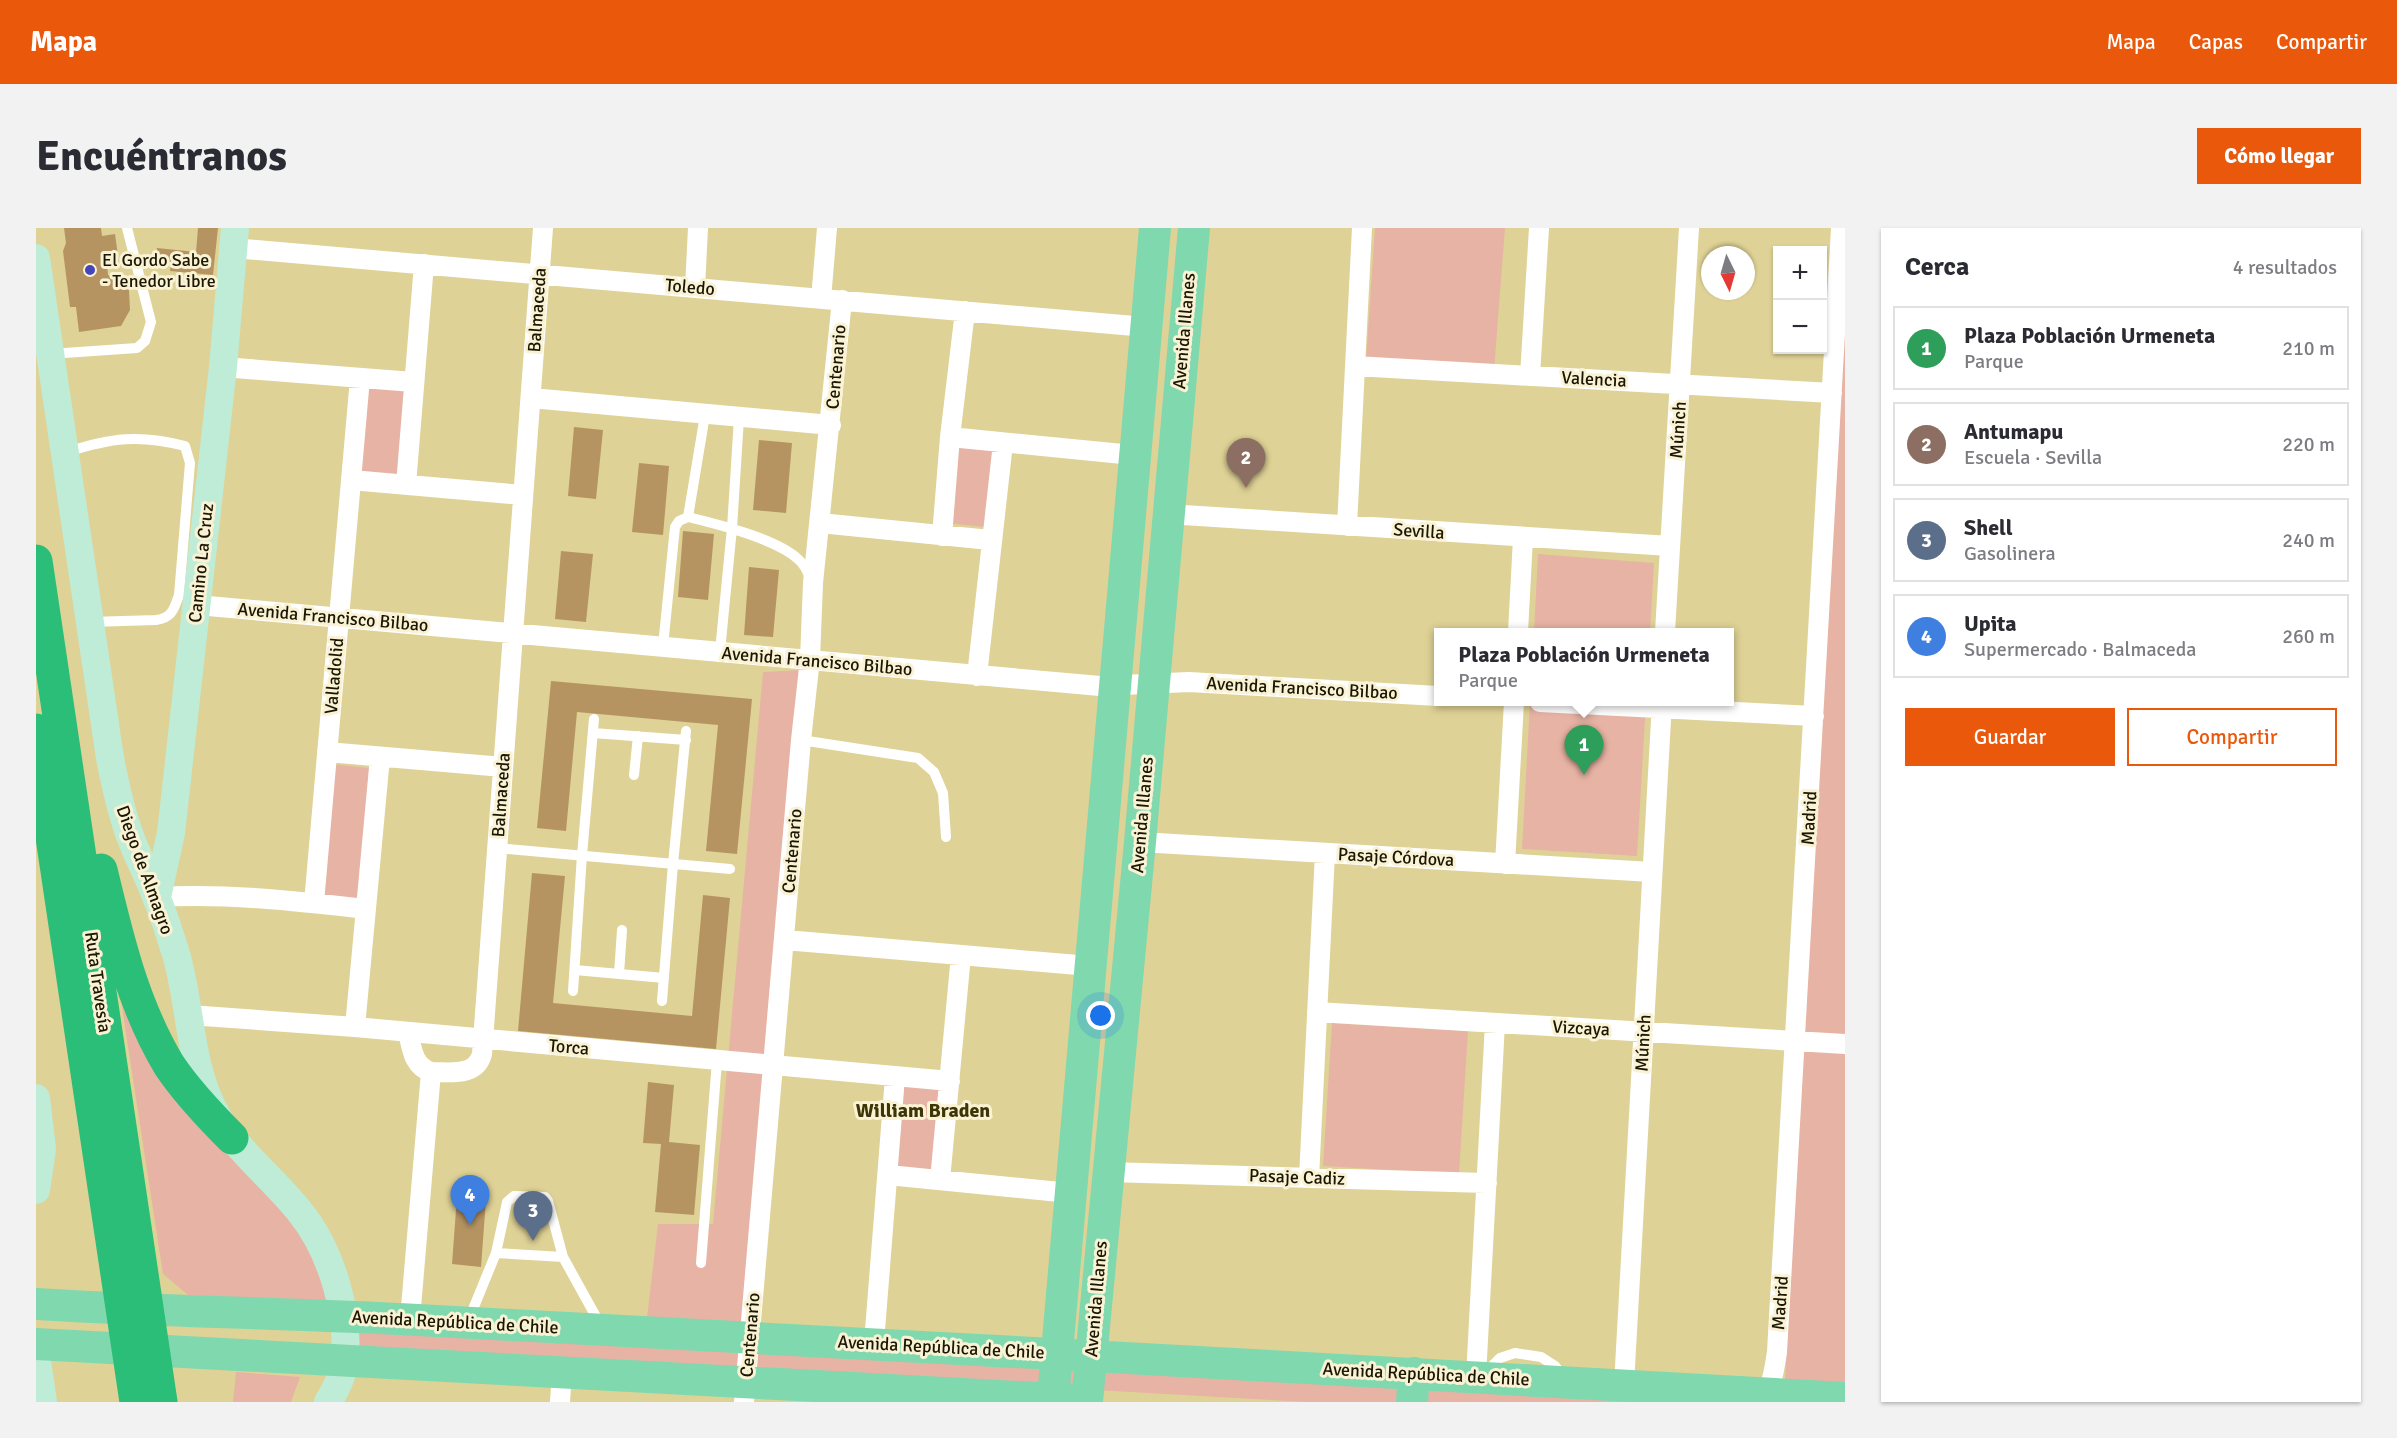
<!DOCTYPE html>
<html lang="es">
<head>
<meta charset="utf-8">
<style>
  body { margin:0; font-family:Signika,sans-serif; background:#f2f2f3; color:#2b2b33 }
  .controls { position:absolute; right:18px; top:18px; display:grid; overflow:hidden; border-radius:0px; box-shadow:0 2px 4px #0004 }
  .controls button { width:54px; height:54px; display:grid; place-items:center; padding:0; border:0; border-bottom:2px solid #e1e1e2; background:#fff; color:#2b2b33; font:30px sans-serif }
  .compass { position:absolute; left:1665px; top:18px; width:54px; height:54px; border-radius:50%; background:#fff; box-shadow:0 2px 4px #0004; rotate:175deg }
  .you { position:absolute; left:1065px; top:788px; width:21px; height:21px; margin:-15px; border:4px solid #fff; border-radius:50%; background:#1a73e8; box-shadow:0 0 0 9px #1a73e833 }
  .badge { display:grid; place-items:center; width:39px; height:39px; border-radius:50%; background:#ea580c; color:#fff; font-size:20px; font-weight:700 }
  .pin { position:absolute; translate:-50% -50px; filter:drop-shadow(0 2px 3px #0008) }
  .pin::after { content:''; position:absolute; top:32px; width:21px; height:18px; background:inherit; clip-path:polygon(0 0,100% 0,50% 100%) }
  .popup { position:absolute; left:1398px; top:400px; width:300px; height:78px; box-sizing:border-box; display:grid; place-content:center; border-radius:0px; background:#fff; filter:drop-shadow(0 2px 4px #0005); font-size:20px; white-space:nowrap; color:#7c7c81 }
  .popup b { font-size:22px; color:#2b2b33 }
  .popup::after { content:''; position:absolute; left:50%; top:100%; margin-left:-12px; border:12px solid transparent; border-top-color:#fff }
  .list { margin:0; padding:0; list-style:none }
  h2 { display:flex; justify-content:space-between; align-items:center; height:78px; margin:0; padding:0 24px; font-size:26px }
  h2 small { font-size:20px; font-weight:400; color:#7c7c81 }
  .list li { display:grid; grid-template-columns:39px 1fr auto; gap:18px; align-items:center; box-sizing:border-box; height:84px; margin:0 12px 12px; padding:0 12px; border:2px solid #e1e1e2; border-radius:0px }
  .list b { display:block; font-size:22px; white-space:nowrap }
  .list p { margin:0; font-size:20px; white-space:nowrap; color:#7c7c81 }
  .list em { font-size:20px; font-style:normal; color:#7c7c81 }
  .actions { display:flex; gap:12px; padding:18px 24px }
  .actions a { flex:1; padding:14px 0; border:2px solid #ea580c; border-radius:0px; text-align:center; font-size:21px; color:#ea580c }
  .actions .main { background:#ea580c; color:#fff }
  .map { position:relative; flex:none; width:1809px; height:1174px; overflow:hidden; border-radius:0px }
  header { display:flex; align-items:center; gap:36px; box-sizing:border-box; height:84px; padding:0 30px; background:#ea580c; color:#fff }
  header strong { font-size:28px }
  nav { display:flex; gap:33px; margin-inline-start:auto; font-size:21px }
  .intro { display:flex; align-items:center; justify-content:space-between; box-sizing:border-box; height:144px; padding:0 36px }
  h1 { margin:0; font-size:42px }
  .button { padding:15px 27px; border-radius:0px; background:#ea580c; color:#fff; font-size:21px; font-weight:700 }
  main { display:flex; gap:36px; padding:0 36px }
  aside { flex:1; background:#fff; border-radius:0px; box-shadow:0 2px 4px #0004 }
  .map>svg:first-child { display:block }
  .green { fill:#e7b3a4 }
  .building { fill:#b69462 }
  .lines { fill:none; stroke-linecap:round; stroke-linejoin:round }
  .lane { stroke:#fff; stroke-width:10 }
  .street { stroke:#fff; stroke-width:20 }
  .secondary { stroke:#bfecd6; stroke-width:28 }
  .primary { stroke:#80d8ae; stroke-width:32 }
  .highway { stroke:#2bbe78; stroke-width:33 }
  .poi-dot { fill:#4545bb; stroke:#f9f2d5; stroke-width:2 }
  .labels { text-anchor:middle; stroke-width:6; stroke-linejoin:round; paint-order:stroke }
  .poi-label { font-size:18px; fill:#1b1601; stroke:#f9f2d5; text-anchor:start }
  .street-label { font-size:18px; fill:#1b1601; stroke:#f9f2d5 }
  .neighbourhood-label { font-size:20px; font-weight:bold; fill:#3e3506; stroke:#f9f2d5 }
</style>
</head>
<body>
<header>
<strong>Mapa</strong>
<nav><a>Mapa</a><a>Capas</a><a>Compartir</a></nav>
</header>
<div class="intro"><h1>Encuéntranos</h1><a class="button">Cómo llegar</a></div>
<main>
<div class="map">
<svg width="1809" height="1174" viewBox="0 0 1809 1174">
  <rect width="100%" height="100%" fill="#dfd296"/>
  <path class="green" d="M1339,0h130l-11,142 -128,-9z
    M1809,80v1076l-60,-4z
    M326,159l49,4 -10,86 -47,-4z
    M918,204l48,5 -8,91 -48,-5z
    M1502,326l116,9 -4,69h-116z
    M767,442l-59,656 -97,-8 11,-94h55l50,-552z
    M1494,474h116l-9,154 -115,-7z
    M295,536l47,5 -15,133 -43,-5z
    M80,740l183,260 36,78 -147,-11 -25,-21z
    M1296,795l136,8 -9,143 -136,-8z
    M864,856l42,3 -7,89 -43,-4z
    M316,1095l1436,79h-481l-578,-33 -377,-18z
    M200,1144l64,5 -9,25h-58z"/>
  <path class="building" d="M28,0h37l1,8 13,-2 4,29 -12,2 1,10 7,2 14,13 1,20 -9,16 -42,6 -3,-25h-6l-7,-56 3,-8z
    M162,0h20l-5,47 -43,-4 1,-8 -15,-2 1,-13 39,4z
    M538,199l29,3 -7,69 -28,-3z
    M723,212l33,3 -6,70 -33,-3z
    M603,235l30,3 -6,69 -31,-3z
    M647,303l31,3 -6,66 -30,-3z
    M525,323l32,3 -7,68 -31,-3z
    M713,339l30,3 -6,67 -29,-2z
    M515,453l201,18 -15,155 -31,-3 12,-126 -141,-13 -11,119 -29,-3z
    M496,645l33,3 -12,127 139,13 11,-121 27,3 -14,151 -198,-18z
    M612,854l26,3 -5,57 31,3 -6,70 -39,-3 6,-68 -18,-1z
    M422,955l29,3 -6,81 -29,-3z"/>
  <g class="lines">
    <path class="lane" d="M14,126l87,-6 8,-7 6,-19 -24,-94
      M31,224c44,-14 72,-18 118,-6l5,17 -11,132c-5,14 -7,23 -23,25l-66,2
      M652,289c29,7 90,22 111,43 6,5 9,13 12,20
      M627,418l12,-119 4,-6 9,-4 17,-102
      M684,423l12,-123 7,-110
      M557,505l93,7
      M765,512l117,18 16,14 9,21 3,44
      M598,547l4,-39
      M461,620l233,21
      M539,742l89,8
      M583,746l3,-44
      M537,763l9,-136 12,-136
      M626,773l11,-137 13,-133
      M460,1025l11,-51 7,-6 31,1 3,4 15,56
      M665,1035l16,-202
      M433,1091l27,-66 67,4 37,67
      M1450,1144l14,-14 15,-5 26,4 14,9 9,11"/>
    <path class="street" d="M197,20l913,79
      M659,60l3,-60
      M785,71l6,-71
      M1319,138l477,27
      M187,139l190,15
      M1494,148l9,-148
      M495,170l300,27
      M914,209l183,18
      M315,252l172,15
      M370,257l18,-221
      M1132,286l502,32
      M784,295l170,17
      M1311,298l15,-298
      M906,308l8,-99 15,-126
      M161,377l903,81 89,-4 249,14
      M1482,404l5,-94
      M1629,404l24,-404
      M941,448l26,-233
      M1504,474l274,14
      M291,524l176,15
      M1104,614l512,30
      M1469,636l9,-162
      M121,669c69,-4 140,4 209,12
      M278,675l46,-525
      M749,712l305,26
      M1281,784l528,32
      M153,787l166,12 595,54
      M319,799l25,-270
      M372,804c4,17 5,34 23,40
      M1072,944l379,11
      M852,947l182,18
      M1273,950l16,-325
      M904,952l21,-225
      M374,1091l21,-247c19,0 45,5 51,-18l61,-826
      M838,1115l21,-266
      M1440,1149l19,-354
      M1588,1157l38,-683
      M1724,1172c13,-13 14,-30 17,-48l64,-1124
      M524,1174l2,-30
      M708,1174l57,-662 9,-81 3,-76 29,-283"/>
    <path class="secondary" d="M0,30l74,500c5,26 11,53 20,78 8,22 19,41 27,63 8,18 13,37 19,55 14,48 13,100 33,146 19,45 61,74 91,112 31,38 53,108 43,157 -3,13 -8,22 -15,33
      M121,669l14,-64 52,-466 12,-139
      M0,870l6,51 -6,41
      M0,1126l7,48"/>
    <path class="primary" d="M0,1076c127,8 255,9 382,16 476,25 951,51 1427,78
      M0,1116l1039,56
      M1017,1170l102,-1170
      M1051,1173l53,-559 54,-614
      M1376,1174l2,-29"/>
    <path class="highway" d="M0,333l125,841
      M0,502l100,672
      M65,642c16,67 32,135 68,195 18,27 40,50 63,73"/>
  </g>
  <circle class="poi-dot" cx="54" cy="42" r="6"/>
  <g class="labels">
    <g class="poi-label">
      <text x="66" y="38">El Gordo Sabe<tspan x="66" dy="21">- Tenedor Libre</tspan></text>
    </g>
    <g class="street-label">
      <text transform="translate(654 59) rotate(5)" y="6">Toledo</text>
      <text transform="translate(501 82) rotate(-86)" y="6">Balmaceda</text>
      <text transform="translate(1148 103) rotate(-85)" y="6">Avenida Illanes</text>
      <text transform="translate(800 139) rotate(-85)" y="6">Centenario</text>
      <text transform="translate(1558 151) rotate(3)" y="6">Valencia</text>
      <text transform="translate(1642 202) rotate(-86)" y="6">Múnich</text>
      <text transform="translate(1383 303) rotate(4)" y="6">Sevilla</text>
      <text transform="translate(165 335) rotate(-84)" y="6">Camino La Cruz</text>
      <text transform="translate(297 389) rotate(5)" y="6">Avenida Francisco Bilbao</text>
      <text transform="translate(781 433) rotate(5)" y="6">Avenida Francisco Bilbao</text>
      <text transform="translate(298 448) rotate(-85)" y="6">Valladolid</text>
      <text transform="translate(1266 460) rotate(3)" y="6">Avenida Francisco Bilbao</text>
      <text transform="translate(465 567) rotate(-86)" y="6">Balmaceda</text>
      <text transform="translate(1106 587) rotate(-85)" y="6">Avenida Illanes</text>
      <text transform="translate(1773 590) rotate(-87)" y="6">Madrid</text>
      <text transform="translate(756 623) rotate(-85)" y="6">Centenario</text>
      <text transform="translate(1360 629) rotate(3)" y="6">Pasaje Córdova</text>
      <text transform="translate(109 642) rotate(70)" y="6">Diego de Almagro</text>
      <text transform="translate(62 754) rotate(82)" y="6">Ruta Travesía</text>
      <text transform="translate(1545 800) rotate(3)" y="6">Vizcaya</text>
      <text transform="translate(1607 815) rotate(-87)" y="6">Múnich</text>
      <text transform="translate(533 819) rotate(5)" y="6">Torca</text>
      <text transform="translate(1261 949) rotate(2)" y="6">Pasaje Cadiz</text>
      <text transform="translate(1060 1071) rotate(-85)" y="6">Avenida Illanes</text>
      <text transform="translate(1744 1075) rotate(-86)" y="6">Madrid</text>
      <text transform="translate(419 1094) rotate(3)" y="6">Avenida República de Chile</text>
      <text transform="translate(714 1107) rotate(-85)" y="6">Centenario</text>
      <text transform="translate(905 1119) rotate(3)" y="6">Avenida República de Chile</text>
      <text transform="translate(1390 1146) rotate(3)" y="6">Avenida República de Chile</text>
    </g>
    <g class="neighbourhood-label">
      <text x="887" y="889">William Braden</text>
    </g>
  </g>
</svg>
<div class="controls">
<button>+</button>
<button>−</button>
</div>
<svg class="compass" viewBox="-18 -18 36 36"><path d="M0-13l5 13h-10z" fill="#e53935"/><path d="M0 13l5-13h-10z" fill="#7c7c81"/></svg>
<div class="you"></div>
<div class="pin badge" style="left:1548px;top:547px;background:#2e9e5b">1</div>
<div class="popup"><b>Plaza Población Urmeneta</b>Parque</div>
<div class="pin badge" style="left:1210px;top:260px;background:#8d6e63">2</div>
<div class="pin badge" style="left:497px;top:1013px;background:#5c6f8a">3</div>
<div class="pin badge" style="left:434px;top:997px;background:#3f7fe0">4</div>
</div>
<aside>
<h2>Cerca<small>4 resultados</small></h2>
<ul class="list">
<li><span class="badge" style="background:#2e9e5b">1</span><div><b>Plaza Población Urmeneta</b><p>Parque</p></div><em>210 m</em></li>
<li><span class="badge" style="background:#8d6e63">2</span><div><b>Antumapu</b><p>Escuela · Sevilla</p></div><em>220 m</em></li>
<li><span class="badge" style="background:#5c6f8a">3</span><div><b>Shell</b><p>Gasolinera</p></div><em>240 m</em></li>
<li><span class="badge" style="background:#3f7fe0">4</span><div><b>Upita</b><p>Supermercado · Balmaceda</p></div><em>260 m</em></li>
</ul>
<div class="actions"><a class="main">Guardar</a><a>Compartir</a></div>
</aside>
</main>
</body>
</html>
